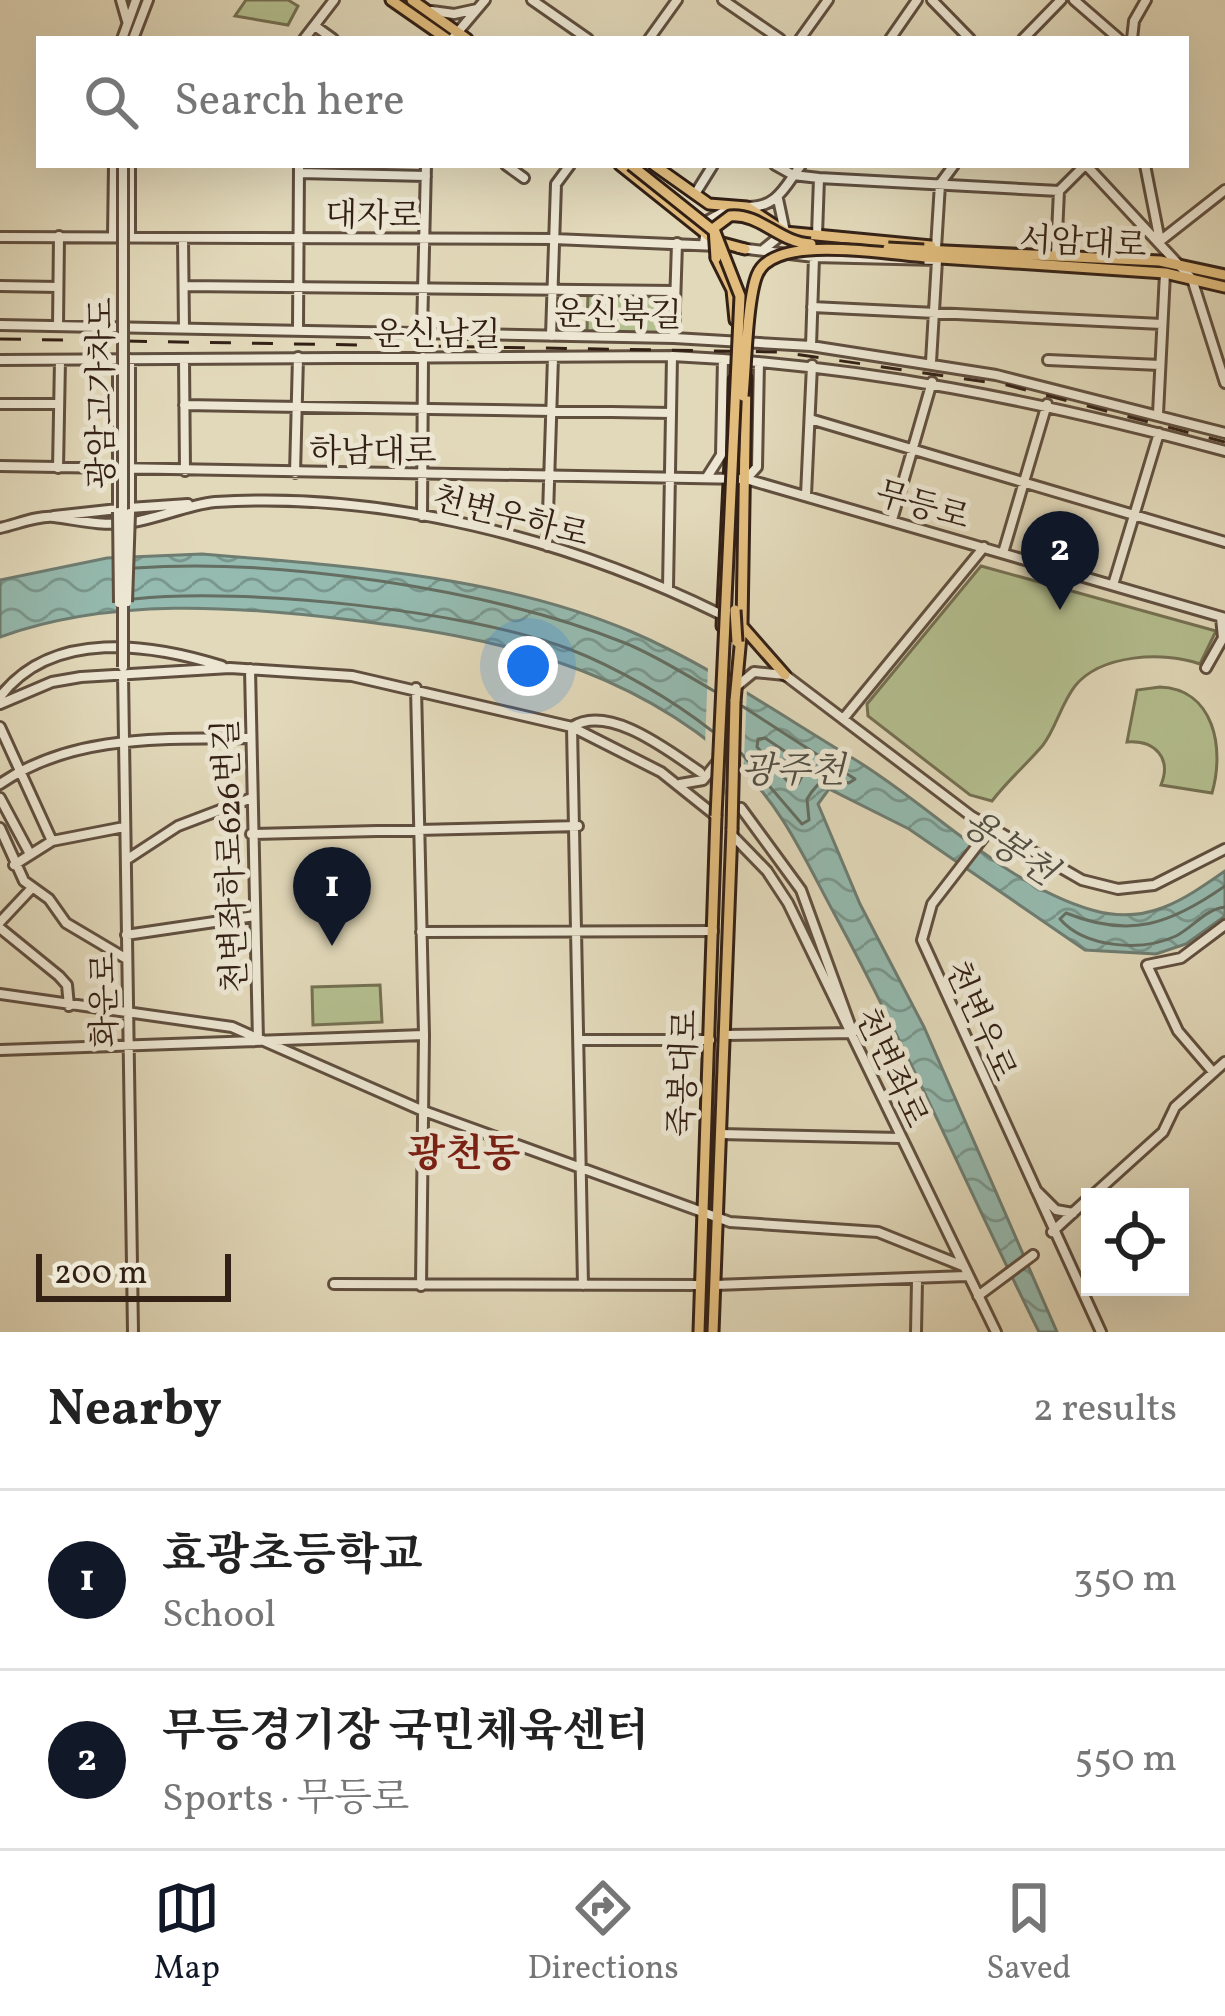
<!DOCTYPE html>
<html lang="en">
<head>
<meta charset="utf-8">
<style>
  body { margin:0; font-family:Vollkorn,"Noto Serif KR",serif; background:#f2f2f2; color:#222 }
  .controls { position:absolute; right:36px; bottom:36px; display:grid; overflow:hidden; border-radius:0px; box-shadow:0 12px 48px #0002 }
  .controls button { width:108px; height:108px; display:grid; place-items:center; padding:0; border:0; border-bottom:3px solid #e0e0e0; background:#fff; color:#222; font:60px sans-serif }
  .scale { position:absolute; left:36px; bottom:30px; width:195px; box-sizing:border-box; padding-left:12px; border:6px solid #342116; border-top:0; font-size:33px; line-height:42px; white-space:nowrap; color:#342116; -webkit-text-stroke:9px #ece6d2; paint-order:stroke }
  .you { position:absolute; left:528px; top:666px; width:42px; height:42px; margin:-30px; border:9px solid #fff; border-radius:50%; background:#1a73e8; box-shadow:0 0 0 18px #1a73e833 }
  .badge { display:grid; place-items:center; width:78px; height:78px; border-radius:50%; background:#111827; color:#fff; font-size:39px; font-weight:700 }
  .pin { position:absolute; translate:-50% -99px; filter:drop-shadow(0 3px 6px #0008) }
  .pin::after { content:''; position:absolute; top:63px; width:42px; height:36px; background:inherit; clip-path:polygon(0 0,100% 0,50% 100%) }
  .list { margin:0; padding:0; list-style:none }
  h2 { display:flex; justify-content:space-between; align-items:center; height:156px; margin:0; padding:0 48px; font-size:51px }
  h2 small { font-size:39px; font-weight:400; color:#767676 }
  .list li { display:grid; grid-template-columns:78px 1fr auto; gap:36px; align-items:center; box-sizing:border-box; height:180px; padding:0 48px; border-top:3px solid #e0e0e0 }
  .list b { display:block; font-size:45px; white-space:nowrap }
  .list p { margin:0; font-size:39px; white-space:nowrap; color:#767676 }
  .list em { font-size:39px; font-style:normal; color:#767676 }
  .icon { flex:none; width:66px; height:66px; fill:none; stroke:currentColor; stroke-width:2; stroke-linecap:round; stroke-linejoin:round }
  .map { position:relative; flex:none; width:1225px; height:1332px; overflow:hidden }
  .search { position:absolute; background:#fff; box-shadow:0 12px 48px #0002; left:36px; right:36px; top:36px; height:132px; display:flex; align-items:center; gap:30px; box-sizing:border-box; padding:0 42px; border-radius:0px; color:#767676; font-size:45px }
  .sheet { height:516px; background:#fff }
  nav { display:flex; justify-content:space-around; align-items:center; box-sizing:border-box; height:168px; border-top:3px solid #e0e0e0; background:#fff; font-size:33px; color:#767676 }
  nav a { display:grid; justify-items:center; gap:6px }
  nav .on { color:#111827 }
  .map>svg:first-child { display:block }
  .green { fill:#b4bf8f; stroke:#747052; stroke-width:3 }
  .water { fill:url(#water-waves); stroke:#6e7d72; stroke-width:3 }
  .pier { fill:#e2d9ba }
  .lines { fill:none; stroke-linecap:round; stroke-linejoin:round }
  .shore { stroke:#646e62; stroke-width:3 }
  .minor-tunnel { stroke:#bfb499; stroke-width:8; stroke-dasharray:8 4; stroke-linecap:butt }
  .minor-casing { stroke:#604f3f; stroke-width:14 }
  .major-casing { stroke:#342116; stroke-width:15 }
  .minor { stroke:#ece6d2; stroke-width:8 }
  .major { stroke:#e1bc7d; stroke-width:9 }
  .rail { stroke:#342116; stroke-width:3; stroke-dasharray:21 21; stroke-linecap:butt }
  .minor-bridge-casing { stroke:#604f3f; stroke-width:14; stroke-linecap:butt }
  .major-bridge-casing { stroke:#342116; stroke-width:15; stroke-linecap:butt }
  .minor-bridge { stroke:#ece6d2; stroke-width:8 }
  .major-bridge { stroke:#e1bc7d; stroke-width:9 }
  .labels { text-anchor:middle; stroke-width:10; stroke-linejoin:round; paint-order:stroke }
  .street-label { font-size:33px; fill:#342116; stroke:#ece6d2 }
  .water-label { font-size:36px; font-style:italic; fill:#514f44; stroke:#ece6d2 }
  .quarter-label { font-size:39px; font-weight:bold; fill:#7a1f14; stroke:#ece6d2 }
</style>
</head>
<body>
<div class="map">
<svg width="1225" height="1332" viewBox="0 0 1225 1332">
  <defs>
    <pattern id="water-waves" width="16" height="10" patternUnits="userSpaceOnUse" patternTransform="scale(3)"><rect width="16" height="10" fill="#95baaf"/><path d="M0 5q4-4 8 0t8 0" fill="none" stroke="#7a978d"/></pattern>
  </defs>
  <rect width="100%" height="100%" fill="#e2d9ba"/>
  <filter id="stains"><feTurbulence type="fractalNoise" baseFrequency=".00167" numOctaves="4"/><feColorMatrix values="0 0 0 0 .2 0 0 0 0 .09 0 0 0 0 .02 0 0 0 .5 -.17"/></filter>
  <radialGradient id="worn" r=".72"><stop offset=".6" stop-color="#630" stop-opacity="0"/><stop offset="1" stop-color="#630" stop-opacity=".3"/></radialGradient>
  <path class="green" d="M246,0h42l10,6 -10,19 -53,-9z
    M588,294l77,2 3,38 -81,-3z
    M981,566l235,65 -16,33c-36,-13 -99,-10 -125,22 -14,18 -19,42 -32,59 -16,19 -35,35 -51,56l-22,-6 -102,-79 -1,-12z
    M1160,687c54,2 65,61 52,106l-51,-8c11,-27 -6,-45 -34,-43l10,-52z
    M380,985l2,37 -69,3 -1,-38z"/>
  <path class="water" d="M202,554c144,12 296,21 430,78 77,33 150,84 222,127 78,47 149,125 238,151 54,16 90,-9 133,-39v45l-39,28 -30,10 -71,-4 -176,-121 -80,-40 -11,15 42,100 64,123 133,305h-18c-69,-138 -130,-281 -204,-417 -29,-53 -53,-110 -99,-151 -110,-99 -243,-127 -385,-144 -114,-14 -241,-23 -351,17v-57l107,-22z"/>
  <path class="pier" d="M708,667l39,21 -4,93 -38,-34z"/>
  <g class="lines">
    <path class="shore" d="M135,568c144,-10 356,21 490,75 30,12 61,32 89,48
      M134,599c110,-12 332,11 435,50 47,18 104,51 143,82
      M765,738l42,28 -9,18h-8l-33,-37 1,-8z
      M741,753l61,71 7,-4 -2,-21c13,-21 19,-23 42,-16l6,-4 -113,-73
      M1225,886c-54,38 -95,53 -159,27l-6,6c25,29 82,33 116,17 17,-9 30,-27 49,-29"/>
    <path class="minor-tunnel" d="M701,773l34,29"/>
    <defs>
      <path id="minor" d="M121,0l6,21
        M532,0l56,39
        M723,0l57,39
        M932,0l38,39
        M1074,0l45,39
        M432,11l22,3 23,-5
        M315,26l18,13
        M122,39l14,-39
        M133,39l15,-39
        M304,39l30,-39
        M452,39l33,-39
        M649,39l28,-39
        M800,39l28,-39
        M890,39l27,-39
        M1023,39l38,-39
        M1132,39l2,-18 12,-21
        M506,165l18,13
        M775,165l18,10 26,3 240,13
        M1086,165l106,114 33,104
        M1145,165l15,76 65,-51
        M299,173l127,3
        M1059,191l26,-26
        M695,194l18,-29
        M746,207c31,1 38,-19 55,-42
        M817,235l2,-57
        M113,236l1,-71
        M130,236v-71
        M0,237l554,2 164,7
        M183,238l1,90
        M704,244l3,-23 24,-13
        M739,248l75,9 123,3 -6,102
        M936,248l4,-64 14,-19
        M764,249l21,-17 -7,-33
        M1056,255l3,-64
        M0,286l58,1
        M184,286l491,5
        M812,307l350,17
        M0,325l674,13 137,8 185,29 229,58
        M58,326l1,-90
        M298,330l1,-165
        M422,332l4,-167
        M551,336l5,-152 14,-19
        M674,337l3,-94
        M811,346l3,-89
        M184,359l1,112
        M0,360l672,-4c190,9 370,45 553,95
        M1048,360l112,5
        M0,404h58
        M184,405l487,8
        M1158,414l7,-141
        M810,419l415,123
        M0,466l746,13 479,139
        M58,468l2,-108
        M295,473l3,-116
        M707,477l14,-22 2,-96
        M747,478l10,-11 2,-105
        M806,495l6,-130
        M129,508l59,-4
        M118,512v-152
        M130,513v-154
        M54,516l64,-7
        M422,516l1,-159
        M892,520l40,-138
        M0,528c15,-3 38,-13 54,-11 24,3 46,9 72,6 30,-3 59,-18 89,-21 171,-11 352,37 505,112
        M547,546l6,-189
        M1003,553l44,-149
        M1113,585l46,-152
        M668,588l4,-232
        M1206,668l17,-30 -2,-21
        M250,669l8,372
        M123,674l10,658
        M737,686l17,-14 31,3 186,141 111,64 36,9 36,-4 71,-36
        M416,688l8,347 -3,251
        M0,697c52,-69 152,-53 222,-31
        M0,704l52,-22 29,-5 149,-9 122,8 220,51 89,45 55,44
        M843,719l141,-172
        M0,727l52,114
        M0,784c72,-50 163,-45 247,-46
        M680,784l23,-4 15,-19
        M0,798l30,56
        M993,825l-61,79 -10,36 179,392
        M0,828l24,53 25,18 17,24 59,35
        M251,834l327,-8
        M732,835l35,36 21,32 208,429
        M126,860l52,-34 71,-27
        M14,865l38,-24 72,-14
        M0,922l31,-33
        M0,928l59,48 8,9 2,21
        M421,932l292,-1
        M126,935l129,-19
        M0,994l232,33 189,83 309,112 148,10 85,34
        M724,1035l129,-2 -52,-143 -60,-82
        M580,1040h130
        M0,1050l424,-15
        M1213,1072l-35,-41 -31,-66 34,-7 44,-33
        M720,1134l180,4
        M1036,1190l20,20 17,3
        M1091,1197l72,-65 12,-25 50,-45
        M1052,1232l38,-35
        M334,1284l366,1
        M583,1285l-11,-558c37,-24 98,25 128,45
        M715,1285l252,-9
        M978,1296l55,-41
        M916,1332l1,-51"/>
      <path id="major" d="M391,0l56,39
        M412,0l55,39
        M620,165l95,76 30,8
        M654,165l55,39 38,3 38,25 146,14
        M924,250l236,11 65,14
        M925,257l240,16 60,14
        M716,258l16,32 3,30
        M722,626l12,-246
        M742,626l43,49
        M735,701l7,-76 4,-247
        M699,1332l17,-516
        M713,1332l19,-503"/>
    </defs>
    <use href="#minor" class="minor-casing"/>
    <use href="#major" class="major-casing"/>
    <use href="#minor" class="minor"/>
    <use href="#major" class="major"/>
    <path class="rail" d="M0,339l780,13 227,33 218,57"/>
    <defs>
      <path id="minor-bridge" d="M123,165v502
        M118,512l1,91
        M127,602l3,-89"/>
      <path id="major-bridge" d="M631,165l84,67 25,64 -24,520
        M888,248l36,2
        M716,258l-2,-30 16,-12c30,-3 50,27 81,28
        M743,396c3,-30 4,-96 14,-121 16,-42 129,-21 168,-18
        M735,610l2,32
        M732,829l3,-128"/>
    </defs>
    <use href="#minor-bridge" class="minor-bridge-casing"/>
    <use href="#major-bridge" class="major-bridge-casing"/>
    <use href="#minor-bridge" class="minor-bridge"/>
    <use href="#major-bridge" class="major-bridge"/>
  </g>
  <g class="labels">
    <g class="street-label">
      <text transform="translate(373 214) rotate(1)" y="12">대자로</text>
      <text transform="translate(1083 241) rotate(3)" y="12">서암대로</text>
      <text transform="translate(618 313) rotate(1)" y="12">운신북길</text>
      <text x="437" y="345">운신남길</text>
      <text transform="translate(100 393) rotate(-90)" y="12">광암고가차도</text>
      <text x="373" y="462">하남대로</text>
      <text transform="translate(923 504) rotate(16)" y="12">무등로</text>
      <text transform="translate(511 515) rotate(14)" y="12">천변우하로</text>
      <text transform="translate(229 856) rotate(-92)" y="12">천변좌하로626번길</text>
      <text transform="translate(103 1000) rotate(-91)" y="12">화운로</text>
      <text transform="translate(982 1020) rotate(66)" y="12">천변우로</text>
      <text transform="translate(893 1067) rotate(65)" y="12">천변좌로</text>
      <text transform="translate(682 1073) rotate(-88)" y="12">죽봉대로</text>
    </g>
    <g class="water-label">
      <text x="793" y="782">광주천</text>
      <text transform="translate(1010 846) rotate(34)" y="13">용봉천</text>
    </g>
    <g class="quarter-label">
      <text x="464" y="1166">광천동</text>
    </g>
  </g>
  <rect width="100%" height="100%" filter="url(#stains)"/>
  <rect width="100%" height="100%" fill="url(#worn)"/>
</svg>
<div class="controls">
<button><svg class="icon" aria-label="locate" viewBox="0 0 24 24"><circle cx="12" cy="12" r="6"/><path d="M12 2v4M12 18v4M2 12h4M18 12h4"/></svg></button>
</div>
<div class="scale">200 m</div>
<div class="you"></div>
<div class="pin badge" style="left:332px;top:946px">1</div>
<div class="pin badge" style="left:1060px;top:610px">2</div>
<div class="search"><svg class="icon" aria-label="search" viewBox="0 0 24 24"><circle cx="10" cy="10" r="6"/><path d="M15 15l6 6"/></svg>Search here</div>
</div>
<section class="sheet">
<h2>Nearby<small>2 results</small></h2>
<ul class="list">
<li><span class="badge">1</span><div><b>효광초등학교</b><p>School</p></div><em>350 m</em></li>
<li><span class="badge">2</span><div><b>무등경기장 국민체육센터</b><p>Sports · 무등로</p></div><em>550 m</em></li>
</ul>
</section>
<nav>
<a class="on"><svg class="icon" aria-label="map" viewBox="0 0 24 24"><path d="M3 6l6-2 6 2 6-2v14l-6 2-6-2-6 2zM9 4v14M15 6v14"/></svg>Map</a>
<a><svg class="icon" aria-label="directions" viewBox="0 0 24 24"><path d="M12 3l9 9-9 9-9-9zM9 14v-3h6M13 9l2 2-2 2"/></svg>Directions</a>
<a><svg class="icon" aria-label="saved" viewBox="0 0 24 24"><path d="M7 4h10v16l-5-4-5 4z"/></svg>Saved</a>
</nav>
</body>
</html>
